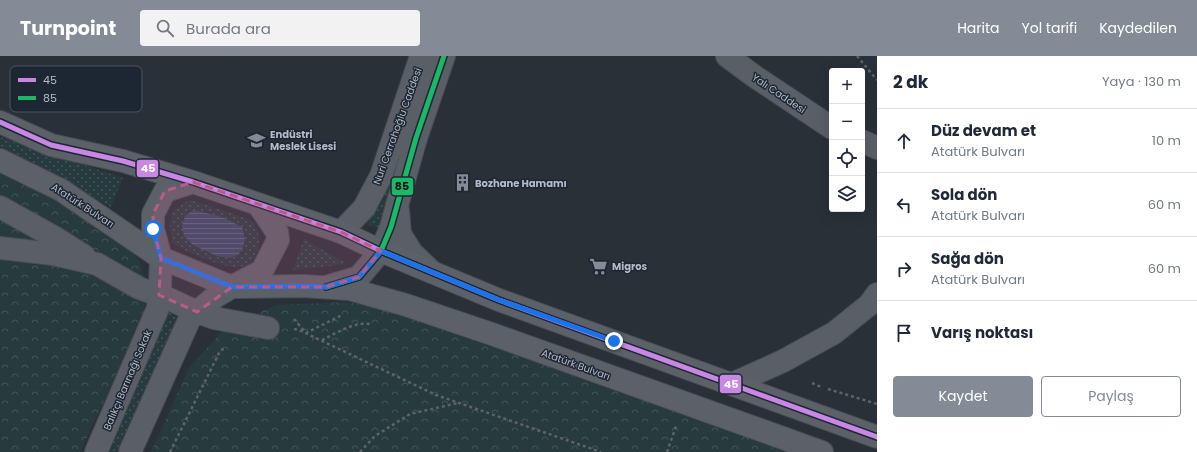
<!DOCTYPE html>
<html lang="tr">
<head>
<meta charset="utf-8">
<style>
  body { margin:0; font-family:Poppins,sans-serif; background:#f2f2f3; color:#1f2937 }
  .controls { position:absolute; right:12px; top:12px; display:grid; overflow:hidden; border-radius:4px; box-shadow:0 4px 16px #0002 }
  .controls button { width:36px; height:36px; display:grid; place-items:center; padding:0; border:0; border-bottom:1px solid #e0e1e3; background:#fff; color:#1f2937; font:20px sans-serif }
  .stop { position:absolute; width:12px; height:12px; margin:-9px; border:3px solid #1a73e8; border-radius:50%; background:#fff }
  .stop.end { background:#1a73e8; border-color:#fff; box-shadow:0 1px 4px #0008 }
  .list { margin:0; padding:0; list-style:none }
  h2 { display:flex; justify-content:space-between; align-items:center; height:52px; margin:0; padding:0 16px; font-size:17px }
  h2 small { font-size:13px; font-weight:400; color:#747a83 }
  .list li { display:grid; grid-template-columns:26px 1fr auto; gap:12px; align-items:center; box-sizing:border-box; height:64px; padding:0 16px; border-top:1px solid #e0e1e3 }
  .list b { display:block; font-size:15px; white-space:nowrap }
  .list p { margin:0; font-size:13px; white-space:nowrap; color:#747a83 }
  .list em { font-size:13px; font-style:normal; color:#747a83 }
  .actions { display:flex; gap:8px; padding:12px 16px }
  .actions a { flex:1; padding:9px 0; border:1px solid #848b96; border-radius:4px; text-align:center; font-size:14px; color:#848b96 }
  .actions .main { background:#848b96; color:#fff }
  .icon { flex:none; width:22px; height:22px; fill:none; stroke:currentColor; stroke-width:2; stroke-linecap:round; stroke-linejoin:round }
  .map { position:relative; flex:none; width:877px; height:396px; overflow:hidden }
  header { display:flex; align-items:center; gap:24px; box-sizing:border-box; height:56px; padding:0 20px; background:#848b96; color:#fff }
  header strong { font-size:19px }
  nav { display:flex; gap:22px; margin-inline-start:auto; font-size:14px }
  .search { width:280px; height:36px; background:#f2f2f3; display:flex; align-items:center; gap:10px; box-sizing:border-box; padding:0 14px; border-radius:4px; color:#747a83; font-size:15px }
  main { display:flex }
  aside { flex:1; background:#fff }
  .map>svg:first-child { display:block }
  .grass { fill:url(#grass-dots) }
  .park { fill:url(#park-crowns) }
  .water { fill:url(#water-rules) }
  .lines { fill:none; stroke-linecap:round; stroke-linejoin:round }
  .pedestrian-casing { stroke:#484c53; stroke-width:24 }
  .minor-casing { stroke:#484c53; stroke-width:24 }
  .tertiary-casing { stroke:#484c53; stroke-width:24 }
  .secondary-casing { stroke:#484c53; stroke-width:24 }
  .primary-casing { stroke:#484c55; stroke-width:24 }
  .path { stroke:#5d636a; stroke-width:2.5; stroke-dasharray:3 3; stroke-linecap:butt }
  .pedestrian { stroke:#5a5e66; stroke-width:22 }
  .minor { stroke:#5a5e66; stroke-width:22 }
  .tertiary { stroke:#5a5e66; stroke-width:22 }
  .secondary { stroke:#595d64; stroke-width:22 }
  .primary { stroke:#5c6168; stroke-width:22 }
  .bus-1-casing { stroke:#1d2633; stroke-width:8 }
  .bus-2-casing { stroke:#1d2633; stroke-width:8 }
  .bus-1 { stroke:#c787e3; stroke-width:5 }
  .bus-2 { stroke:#1ab867; stroke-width:5 }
  .route { stroke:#1a73e8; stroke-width:5 }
  .marked { fill:#bc5a87; fill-opacity:0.2; stroke:#bc5a87; stroke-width:3; stroke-dasharray:8 5; stroke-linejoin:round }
  .labels { text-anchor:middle; stroke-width:3; stroke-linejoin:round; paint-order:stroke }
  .street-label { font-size:10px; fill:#b4bcc9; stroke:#1d2633 }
  .poi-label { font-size:10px; font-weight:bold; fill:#b4bcc9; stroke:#1d2633; text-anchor:start }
  .key { fill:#1d2633; stroke:#4a5360; stroke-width:1 }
  .key-label { font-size:11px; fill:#b4bcc9 }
  .line-badge { stroke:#1d2633; stroke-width:1.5 }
  .badge-label { font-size:11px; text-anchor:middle; font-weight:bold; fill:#fff }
  .pale-badge-label { font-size:11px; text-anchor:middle; font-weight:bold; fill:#111 }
</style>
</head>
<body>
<header>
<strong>Turnpoint</strong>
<div class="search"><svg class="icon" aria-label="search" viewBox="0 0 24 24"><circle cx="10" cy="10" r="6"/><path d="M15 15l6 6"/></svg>Burada ara</div>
<nav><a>Harita</a><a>Yol tarifi</a><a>Kaydedilen</a></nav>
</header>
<main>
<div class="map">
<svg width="877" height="396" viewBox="0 0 877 396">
  <defs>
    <pattern id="grass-dots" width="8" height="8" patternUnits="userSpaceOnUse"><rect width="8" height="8" fill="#273a3e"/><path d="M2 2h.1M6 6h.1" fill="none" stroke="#445559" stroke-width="1.8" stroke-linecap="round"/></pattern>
    <pattern id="park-crowns" width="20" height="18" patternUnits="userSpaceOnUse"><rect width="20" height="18" fill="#273a3e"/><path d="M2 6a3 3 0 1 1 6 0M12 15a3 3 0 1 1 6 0" fill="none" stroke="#445559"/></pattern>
    <pattern id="water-rules" width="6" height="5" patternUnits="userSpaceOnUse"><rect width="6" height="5" fill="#384963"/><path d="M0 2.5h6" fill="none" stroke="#526178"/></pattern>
  </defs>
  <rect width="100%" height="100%" fill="#2a3038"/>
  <path class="grass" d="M430,0h5l-54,174 -15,-6 17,-24z
    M0,81l123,41 -12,29 -111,-61z
    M191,144l60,20c7,8 10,19 7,29 -2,4 -4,11 -8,14 -2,2 -8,4 -11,4 -16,2 -54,-16 -67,-24l-2,-17 2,-14 10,-8z
    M304,183l43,25 -54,6z
    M167,246l17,7 -67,143h-9z"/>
  <path class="park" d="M0,101l120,77 20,28 7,31 -6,30 -61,129h-80z
    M347,246l80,16 385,134h-276l-4,-1 -12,1h-369l38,-84 37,-41 50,-22z"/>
  <path class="water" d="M194,154l28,7 20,10 3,12 -2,8 -4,7 -9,4 -13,-2 -24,-11 -9,-9 -2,-11 3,-9z"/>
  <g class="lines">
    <defs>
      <path id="pedestrian" d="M0,151l54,30 30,19
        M0,192l53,6 44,10 42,24 28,10 30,14 17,6 54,10"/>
      <path id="minor" d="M96,396l62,-144 2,-21 1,-29
        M130,396l60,-134 25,-21 17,-10"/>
      <path id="tertiary" d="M727,0l27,20 78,52
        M862,85l15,7
        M398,154l2,24 12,19 20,19
        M341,176l23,-24 17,-32 40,-120
        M381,195l10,-24 25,-89 28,-82
        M732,328l51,-23 51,-28 36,-29 7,-10"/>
      <path id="secondary" d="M326,231l33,-10 22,-26"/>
      <path id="primary" d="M0,66l51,23 72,16 70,21 148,50 40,19 118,49 378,137
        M0,104l61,30 100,68 71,29 71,-1 46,3 57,16 86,29 330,118
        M161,202l-8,-29v-15l12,-23 28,-9
        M235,229l27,-14 16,-31 -1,-8 -19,-28"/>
    </defs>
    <use href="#pedestrian" class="pedestrian-casing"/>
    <use href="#minor" class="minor-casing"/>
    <use href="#tertiary" class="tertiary-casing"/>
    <use href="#secondary" class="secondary-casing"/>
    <use href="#primary" class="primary-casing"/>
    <path class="path" d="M857,0l20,24
      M294,263l12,14 36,-18
      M294,273l5,1 137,65 165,57
      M322,284c15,-7 30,-18 48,-16
      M812,327l9,4
      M828,333l49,15
      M170,396l50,-101 6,-4
      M360,396l15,-16 35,-22 48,-11
      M667,396l9,-26"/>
    <use href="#pedestrian" class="pedestrian"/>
    <use href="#minor" class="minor"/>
    <use href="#tertiary" class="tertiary"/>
    <use href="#secondary" class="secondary"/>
    <use href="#primary" class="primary"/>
    <defs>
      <path id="bus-1" d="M0,66l51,23 72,16 70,21 148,50 40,19 118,49 378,137"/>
      <path id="bus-2" d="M326,231l33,-10 22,-26 10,-24 25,-89 28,-82"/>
    </defs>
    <use href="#bus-1" class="bus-1-casing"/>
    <use href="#bus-2" class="bus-2-casing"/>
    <use href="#bus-1" class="bus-1"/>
    <use href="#bus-2" class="bus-2"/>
  </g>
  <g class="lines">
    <path class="route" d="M153,173l8,29 71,29 71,-1 23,1 33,-10 22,-26 118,49 115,41"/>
  </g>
  <path class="marked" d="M193,126l148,50 40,19 -22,26 -33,10h-94l-35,25 -38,-17 2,-37 -8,-29v-15l12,-23z"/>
  <defs>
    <symbol id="school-bare" viewBox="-9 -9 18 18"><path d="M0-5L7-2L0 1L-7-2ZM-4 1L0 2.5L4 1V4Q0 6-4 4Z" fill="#848b96" stroke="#1d2633" stroke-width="2.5" paint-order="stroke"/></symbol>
    <symbol id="building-bare" viewBox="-9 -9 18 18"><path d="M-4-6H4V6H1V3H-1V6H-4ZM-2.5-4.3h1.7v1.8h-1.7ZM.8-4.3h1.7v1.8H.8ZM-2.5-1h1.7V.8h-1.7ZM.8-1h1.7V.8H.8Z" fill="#848b96" stroke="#1d2633" stroke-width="2.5" paint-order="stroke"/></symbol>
    <symbol id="supermarket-bare" viewBox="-9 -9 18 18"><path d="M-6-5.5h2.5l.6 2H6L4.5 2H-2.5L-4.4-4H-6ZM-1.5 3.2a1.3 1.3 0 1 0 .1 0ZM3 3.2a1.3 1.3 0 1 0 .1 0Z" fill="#848b96" stroke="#1d2633" stroke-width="2.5" paint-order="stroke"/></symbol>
  </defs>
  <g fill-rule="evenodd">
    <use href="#school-bare" x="244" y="72" width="25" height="25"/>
    <use href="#building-bare" x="450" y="114" width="25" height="25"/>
    <use href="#supermarket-bare" x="586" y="198" width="25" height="25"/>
  </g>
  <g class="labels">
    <g class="street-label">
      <text transform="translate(779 37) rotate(34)" y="4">Yalı Caddesi</text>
      <text transform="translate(397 70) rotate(-70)" y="4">Nuri Cerrahoğlu Caddesi</text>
      <text transform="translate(83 149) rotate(33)" y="4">Atatürk Bulvarı</text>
      <text transform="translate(576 308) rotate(20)" y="4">Atatürk Bulvarı</text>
      <text transform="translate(127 324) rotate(-67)" y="4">Balıkçı Barınağı Sokak</text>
    </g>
    <g class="poi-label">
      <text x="270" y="82">Endüstri<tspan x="270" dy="12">Meslek Lisesi</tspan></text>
      <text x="475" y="131">Bozhane Hamamı</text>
      <text x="612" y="214">Migros</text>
    </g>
  </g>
  <rect x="10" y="10" width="132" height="46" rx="6" class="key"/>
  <rect x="18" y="22" width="18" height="4" fill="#c787e3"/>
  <rect x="18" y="40" width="18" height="4" fill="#1ab867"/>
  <g class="key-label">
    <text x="43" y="28">45</text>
    <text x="43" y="46">85</text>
  </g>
  <g class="line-badge">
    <rect x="136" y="103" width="23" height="19" rx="4" fill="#c787e3"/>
    <rect x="391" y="121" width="23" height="19" rx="4" fill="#1ab867"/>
    <rect x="719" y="318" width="23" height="20" rx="4" fill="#c787e3"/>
  </g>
  <g class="badge-label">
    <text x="148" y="116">45</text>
    <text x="731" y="332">45</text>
  </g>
  <g class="pale-badge-label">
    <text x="402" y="134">85</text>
  </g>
</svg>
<div class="controls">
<button>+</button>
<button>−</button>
<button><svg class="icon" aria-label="locate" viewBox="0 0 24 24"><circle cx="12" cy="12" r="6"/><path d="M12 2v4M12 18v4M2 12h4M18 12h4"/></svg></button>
<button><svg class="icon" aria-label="layers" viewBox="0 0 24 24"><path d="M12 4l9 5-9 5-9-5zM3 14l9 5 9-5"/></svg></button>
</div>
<div class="stop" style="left:153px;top:173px"></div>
<div class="stop end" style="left:614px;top:285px"></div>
</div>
<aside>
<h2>2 dk<small>Yaya · 130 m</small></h2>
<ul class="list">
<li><svg class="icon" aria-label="ahead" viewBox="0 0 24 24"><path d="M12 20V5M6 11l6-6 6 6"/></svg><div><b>Düz devam et</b><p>Atatürk Bulvarı</p></div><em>10 m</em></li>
<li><svg class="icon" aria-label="left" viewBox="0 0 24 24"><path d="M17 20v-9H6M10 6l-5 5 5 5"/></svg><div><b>Sola dön</b><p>Atatürk Bulvarı</p></div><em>60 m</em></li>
<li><svg class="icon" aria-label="right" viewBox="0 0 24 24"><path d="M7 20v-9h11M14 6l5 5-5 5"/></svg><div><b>Sağa dön</b><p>Atatürk Bulvarı</p></div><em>60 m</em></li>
<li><svg class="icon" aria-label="arrive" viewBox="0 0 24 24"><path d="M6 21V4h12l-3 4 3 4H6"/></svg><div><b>Varış noktası</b></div></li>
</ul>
<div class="actions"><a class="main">Kaydet</a><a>Paylaş</a></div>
</aside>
</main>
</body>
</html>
